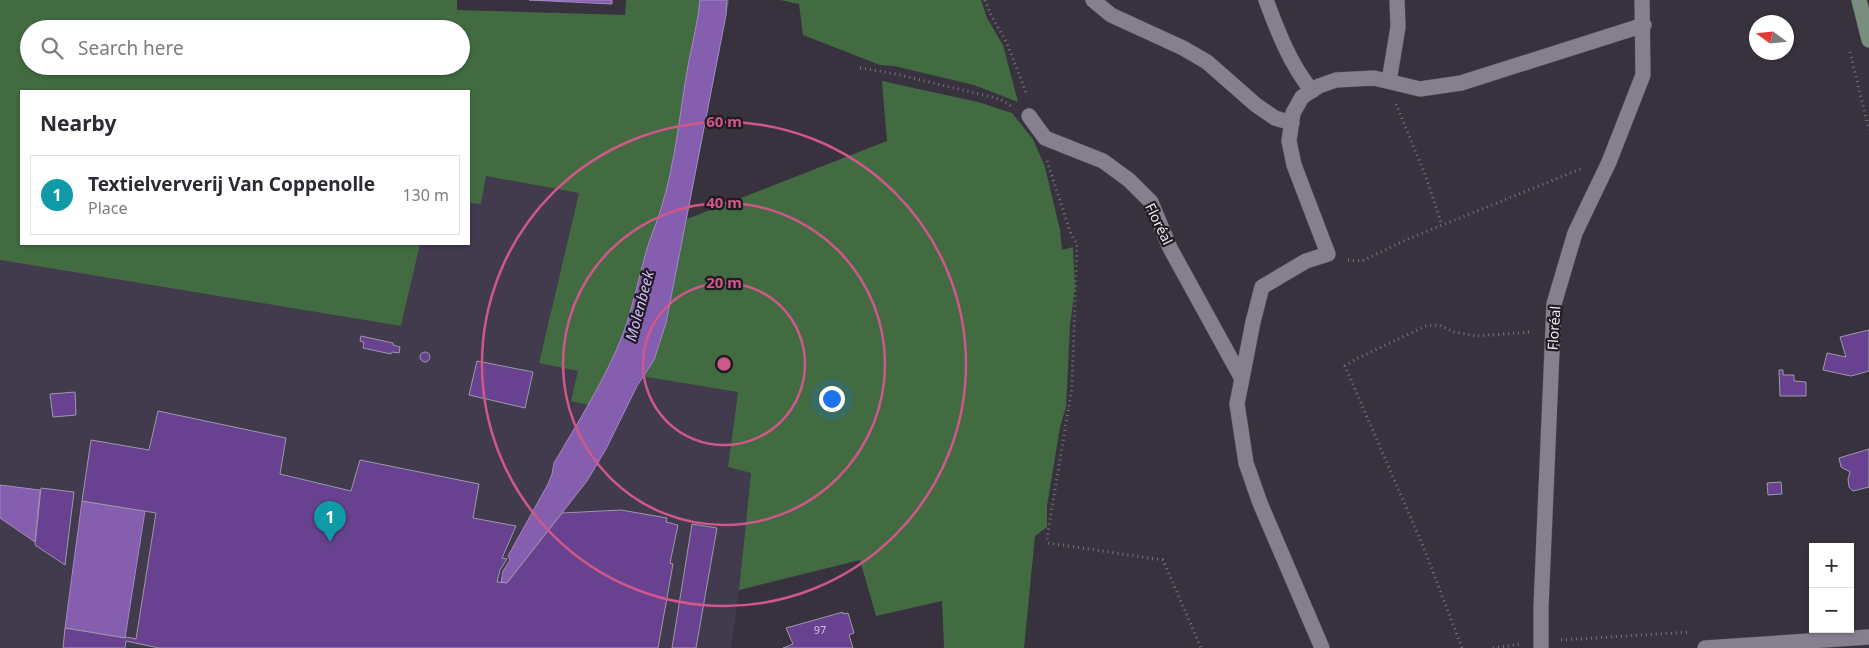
<!DOCTYPE html>
<html lang="en">
<head>
<meta charset="utf-8">
<style>
  body { margin:0; font-family:"Noto Sans",sans-serif; background:#f2f2f3; color:#2b2b33 }
  .controls { position:absolute; right:15px; bottom:15px; display:grid; overflow:hidden; border-radius:0px; box-shadow:0 1px 4px #0004 }
  .controls button { width:45px; height:45px; display:grid; place-items:center; padding:0; border:0; border-bottom:1px solid #e1e1e2; background:#fff; color:#2b2b33; font:25px sans-serif }
  .compass { position:absolute; left:1749px; top:15px; width:45px; height:45px; border-radius:50%; background:#fff; box-shadow:0 1px 4px #0004; rotate:285deg }
  .you { position:absolute; left:831px; top:398px; width:18px; height:18px; margin:-12px; border:4px solid #fff; border-radius:50%; background:#1a73e8; box-shadow:0 0 0 8px #1a73e833 }
  .badge { display:grid; place-items:center; width:32px; height:32px; border-radius:50%; background:#ea580c; color:#fff; font-size:16px; font-weight:700 }
  .pin { position:absolute; translate:-50% -41px; filter:drop-shadow(0 1px 2px #0008) }
  .pin::after { content:''; position:absolute; top:26px; width:18px; height:15px; background:inherit; clip-path:polygon(0 0,100% 0,50% 100%) }
  .list { margin:0; padding:0; list-style:none }
  h2 { display:flex; justify-content:space-between; align-items:center; height:65px; margin:0; padding:0 20px; font-size:21px }
  h2 small { font-size:16px; font-weight:400; color:#7c7c81 }
  .list li { display:grid; grid-template-columns:32px 1fr auto; gap:15px; align-items:center; box-sizing:border-box; height:80px; margin:0 10px 10px; padding:0 10px; border:1px solid #e1e1e2; border-radius:0px }
  .list b { display:block; font-size:19px; white-space:nowrap }
  .list p { margin:0; font-size:16px; white-space:nowrap; color:#7c7c81 }
  .list em { font-size:16px; font-style:normal; color:#7c7c81 }
  .icon { flex:none; width:28px; height:28px; fill:none; stroke:currentColor; stroke-width:2; stroke-linecap:round; stroke-linejoin:round }
  .map { position:relative; flex:none; width:1869px; height:648px; overflow:hidden }
  .search { position:absolute; background:#fff; box-shadow:0 1px 4px #0004; left:20px; top:20px; width:450px; height:55px; display:flex; align-items:center; gap:12px; box-sizing:border-box; padding:0 18px; border-radius:28px; color:#7c7c81; font-size:19px }
  .panel { position:absolute; background:#fff; box-shadow:0 1px 4px #0004; left:20px; top:90px; width:450px; height:155px; border-radius:0px }
  .map>svg:first-child { display:block }
  .built { fill:#423a4d }
  .green { fill:#426b42; fill-rule:evenodd }
  .water { fill:#855eaf; stroke:#a488c3 }
  .building { fill:#684290; stroke:#9e98a7 }
  .lines { fill:none; stroke-linecap:round; stroke-linejoin:round }
  .minor-casing { stroke:#55505b; stroke-width:16 }
  .tertiary-casing { stroke:#55505b; stroke-width:16 }
  .secondary-casing { stroke:#55505b; stroke-width:16 }
  .path { stroke:#77727d; stroke-width:3; stroke-dasharray:1 4; stroke-linecap:butt }
  .minor { stroke:#86808e; stroke-width:15 }
  .tertiary { stroke:#86808e; stroke-width:15 }
  .secondary { stroke:#798e7f; stroke-width:15 }
  .ring { fill:none; stroke:#cf5789; stroke-width:2.5 }
  .labels { text-anchor:middle; stroke-width:4.5; stroke-linejoin:round; paint-order:stroke }
  .number-label { font-size:11px; fill:#ccc1da }
  .street-label { font-size:14px; fill:#eeebf3; stroke:#1e1b21 }
  .water-label { font-size:15px; font-style:italic; fill:#dabdff; stroke:#1e1b21 }
  .centre { fill:#cf5789; stroke:#1e1b21; stroke-width:2.5 }
  .ring-label { font-size:15px; text-anchor:middle; font-weight:bold; fill:#cf5789; stroke:#1e1b21; stroke-width:4.5; stroke-linejoin:round; paint-order:stroke }
</style>
</head>
<body>
<div class="map">
<svg width="1869" height="648" viewBox="0 0 1869 648">
  <rect width="100%" height="100%" fill="#38323f"/>
  <path class="built" d="M486,176l93,17 -40,170 89,11 110,17 -10,76 23,5 -12,118 -8,58h-731v-388l401,66 19,-82h49v-41l12,1z"/>
  <path class="green" d="M0,0h457v10l168,5 1,-15h103l-42,219 200,-78 -5,-60 96,21 34,11 21,26 12,28 15,63 2,20 11,-3 2,40 -5,39 -4,81 -6,20 -13,79v21l-12,9 -11,112h-80l-2,-47 -66,15 -16,-56 -121,30 12,-117 -23,-6 10,-75 -110,-18 -19,36 -38,-9 7,-30 -39,-8 40,-170 -93,-17 -5,28 -12,-1v-112h-448v153h399l-19,82 -401,-66zM29,29h432v37h-432z
    M780,0h201l6,18 16,27 15,57 -44,-17 -80,-19 -14,-1 -77,-30 -4,-31z"/>
  <path class="water" d="M529,0h83v4z
    M700,0h27l-1,15 -60,308 -12,37 -17,26 -31,63 -19,32 -80,102 -6,-1 2,-11 7,-11 -2,-4 40,-72 4,-10 2,-11c24,-41 49,-80 67,-124 11,-28 17,-58 25,-87 4,-15 11,-29 15,-43 15,-48 19,-100 28,-149 4,-20 9,-39 11,-60z
    M0,485l40,5 -5,52 -35,-24z
    M82,501l63,10 -20,127 -60,-10z"/>
  <path class="building" d="M1869,330v41l-18,5 -28,-6 4,-17 19,4 -6,-20z
    M361,336l32,7v2l7,2 -1,6 -7,-1 -1,2 -28,-6 1,-6 -4,-1z
    M420 357a5 5 0 1 1 10 0a5 5 0 1 1-10 0Z
    M477,361l56,11 -8,36 -56,-13z
    M1779,370h4v5h11v6l12,1v14h-26z
    M75,392l1,23 -23,2 -3,-23z
    M158,411l128,27 -6,36 71,17 9,-31 119,24 -6,34 43,8 -14,32 5,1 -7,11 -3,12 10,1 55,-70 59,-3 46,8 -1,4 12,3 -8,38 3,1 -15,84h-499l-33,-7 -1,7h-62l2,-20 60,10 1,-1 10,2 20,-126 -74,-12 9,-61 58,10z
    M1869,449v38l-16,4 -4,-4 -1,-8 2,-7 -9,-5 -2,-9z
    M1781,482l1,12 -14,1 -1,-12z
    M41,488l33,4 -9,73 -30,-20z
    M692,524l25,4 -21,120h-24z
    M843,612v2l5,-1 6,20 -5,2 4,13h-70l10,-4 -7,-16z"/>
  <g class="lines">
    <defs>
      <path id="minor" d="M1093,0l18,15 72,33 24,14 49,43 19,13 17,5
        M1266,0c12,32 24,64 46,91
        M1389,81l9,-54 -1,-27
        M1029,116l16,22 58,23 26,19 22,22 19,46 72,131
        M1322,648l-62,-145 -14,-40 -9,-59 16,-82 9,-35 44,-26 22,-7 -34,-89 -5,-24 4,-28 9,-16 17,-11 17,-6 38,-2 46,11 41,-6 183,-58
        M1541,648v-41l13,-303 21,-71 34,-71 34,-87 -1,-75"/>
      <path id="tertiary" d="M1705,648l164,-11"/>
      <path id="secondary" d="M1859,0l10,40"/>
    </defs>
    <use href="#minor" class="minor-casing"/>
    <use href="#tertiary" class="tertiary-casing"/>
    <use href="#secondary" class="secondary-casing"/>
    <path class="path" d="M985,0l6,15 16,28 20,52
      M1850,52l19,78
      M860,68l36,6 104,25 11,7
      M1396,104l30,73 16,48
      M1047,161l24,73 6,10 -5,143 -25,151 1,5 115,17 38,88
      M1348,260l14,1 46,-22 175,-71
      M1561,640l129,-8
      M1462,648l-37,-97 -80,-185 11,-7 70,-33 13,-1 15,7 22,4 56,-4
      M1493,648l27,-4"/>
    <use href="#minor" class="minor"/>
    <use href="#tertiary" class="tertiary"/>
    <use href="#secondary" class="secondary"/>
  </g>
  <g class="ring">
    <circle cx="724" cy="364" r="81"/>
    <circle cx="724" cy="364" r="161"/>
    <circle cx="724" cy="364" r="242"/>
  </g>
  <g class="labels">
    <g class="number-label">
      <text x="820" y="634">97</text>
    </g>
    <g class="street-label">
      <text transform="translate(1159 224) rotate(64)" y="5">Floréal</text>
      <text transform="translate(1554 328) rotate(-86)" y="5">Floréal</text>
    </g>
    <g class="water-label">
      <text transform="translate(640 306) rotate(-75)" y="5">Molenbeek</text>
    </g>
  </g>
  <circle cx="724" cy="364" r="8" class="centre"/>
  <g class="ring-label">
    <text x="724" y="127">60 m</text>
    <text x="724" y="208">40 m</text>
    <text x="724" y="288">20 m</text>
  </g>
</svg>
<div class="controls">
<button>+</button>
<button>−</button>
</div>
<svg class="compass" viewBox="-18 -18 36 36"><path d="M0-13l5 13h-10z" fill="#e53935"/><path d="M0 13l5-13h-10z" fill="#7c7c81"/></svg>
<div class="you"></div>
<div class="pin badge" style="left:330px;top:542px;background:#0f9aa8">1</div>
<div class="search"><svg class="icon" aria-label="search" viewBox="0 0 24 24"><circle cx="10" cy="10" r="6"/><path d="M15 15l6 6"/></svg>Search here</div>
<section class="panel">
<h2>Nearby<small></small></h2>
<ul class="list">
<li><span class="badge" style="background:#0f9aa8">1</span><div><b>Textielververij Van Coppenolle</b><p>Place</p></div><em>130 m</em></li>
</ul>
</section>
</div>
</body>
</html>
